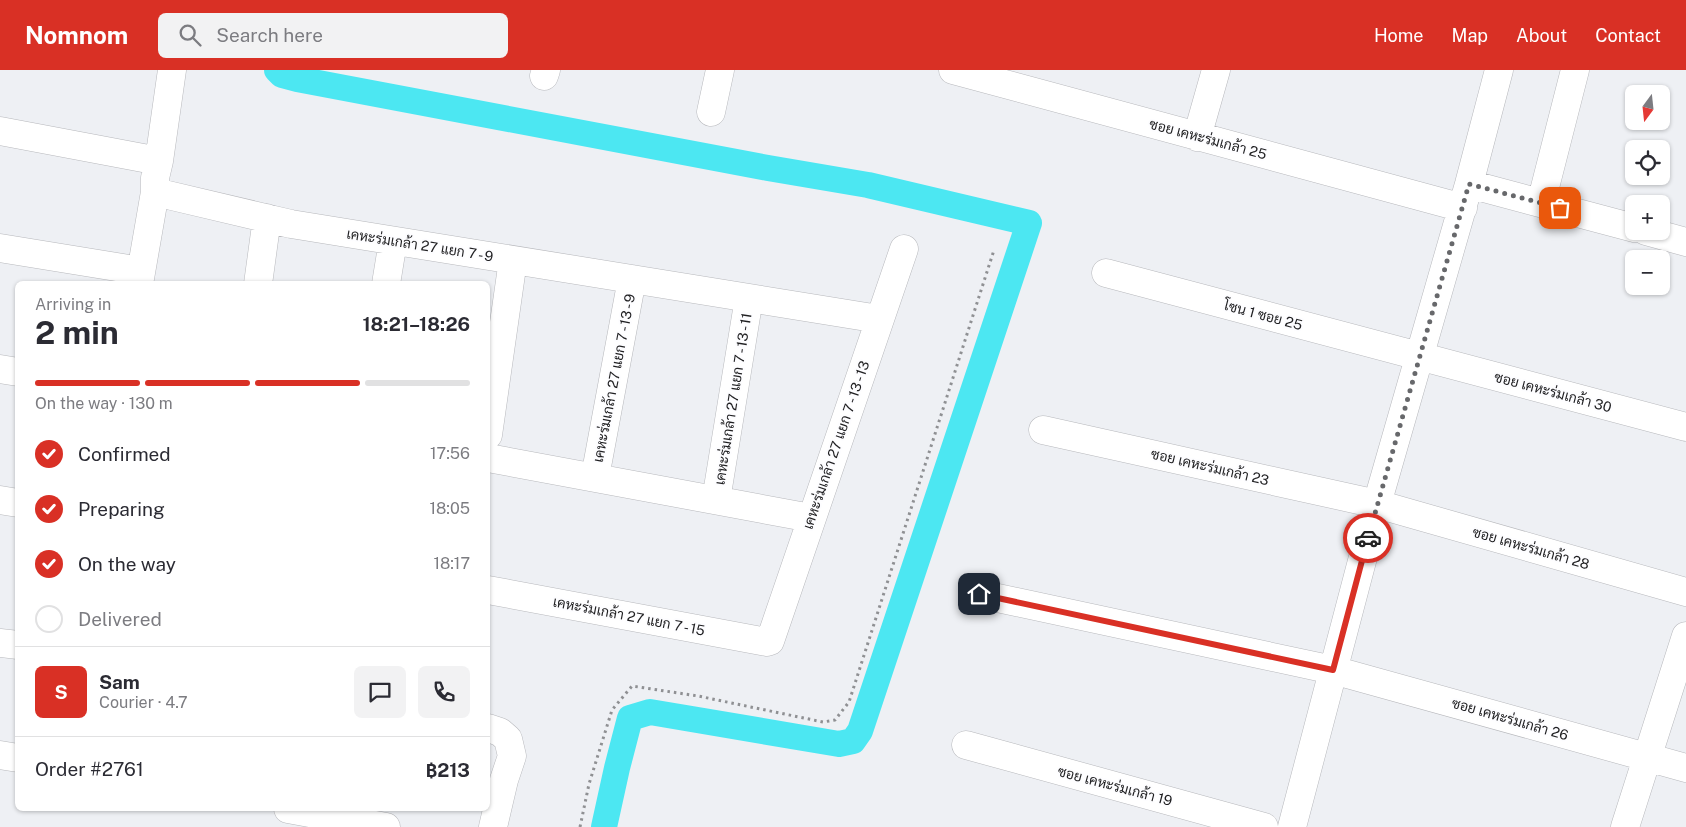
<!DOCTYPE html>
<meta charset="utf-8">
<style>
body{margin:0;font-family:"Public Sans",Sarabun,sans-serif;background:#f2f2f3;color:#2b2b33;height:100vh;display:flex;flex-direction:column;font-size:19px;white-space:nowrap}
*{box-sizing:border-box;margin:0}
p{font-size:16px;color:#7c7c81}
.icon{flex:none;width:28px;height:28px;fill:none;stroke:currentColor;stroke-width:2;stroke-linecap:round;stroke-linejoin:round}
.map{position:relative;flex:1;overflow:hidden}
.side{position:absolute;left:15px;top:211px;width:475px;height:530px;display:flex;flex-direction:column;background:#fff;border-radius:8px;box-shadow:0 1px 4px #0004}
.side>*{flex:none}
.needle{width:32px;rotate:195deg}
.tools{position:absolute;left:1625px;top:15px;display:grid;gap:10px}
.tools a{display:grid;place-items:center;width:45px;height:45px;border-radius:8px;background:#fff;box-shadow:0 1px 4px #0004;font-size:25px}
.pin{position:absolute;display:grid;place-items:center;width:42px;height:42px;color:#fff;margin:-21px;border-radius:10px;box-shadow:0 2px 8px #0006}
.courier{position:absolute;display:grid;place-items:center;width:50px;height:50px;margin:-25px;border:4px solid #d93025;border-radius:50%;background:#fff;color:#222;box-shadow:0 1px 6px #0007}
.head em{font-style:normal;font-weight:700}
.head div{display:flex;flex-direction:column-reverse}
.head{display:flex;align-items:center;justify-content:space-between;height:85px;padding:0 20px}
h1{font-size:32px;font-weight:700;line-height:38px}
.bar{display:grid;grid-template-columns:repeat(4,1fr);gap:8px 5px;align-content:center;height:60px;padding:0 20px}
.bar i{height:6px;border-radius:4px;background:#e1e1e2}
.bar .current{background:#d93025}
.bar p{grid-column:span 4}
.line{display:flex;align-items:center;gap:12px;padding:0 20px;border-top:1px solid #e1e1e2}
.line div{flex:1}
.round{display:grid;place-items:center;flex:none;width:52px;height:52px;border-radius:8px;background:#f2f2f3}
ol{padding:0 20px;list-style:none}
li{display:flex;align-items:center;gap:15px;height:55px}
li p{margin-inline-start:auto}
li .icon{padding:5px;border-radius:50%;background:#d93025;color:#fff;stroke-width:4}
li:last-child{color:#7c7c81}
li i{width:28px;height:28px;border:2px solid #e1e1e2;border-radius:50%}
header{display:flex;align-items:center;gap:30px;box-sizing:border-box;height:70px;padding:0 25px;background:#d93025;color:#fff}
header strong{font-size:24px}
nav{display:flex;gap:28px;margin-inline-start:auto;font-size:18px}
.search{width:350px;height:45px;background:#f2f2f3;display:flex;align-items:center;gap:12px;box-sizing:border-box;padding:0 18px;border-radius:8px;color:#7c7c81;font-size:19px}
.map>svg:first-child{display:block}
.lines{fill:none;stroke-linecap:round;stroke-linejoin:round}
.canal{stroke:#4ce7f2;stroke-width:26}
.minor-casing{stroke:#b7b8bc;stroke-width:29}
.path{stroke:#8f9093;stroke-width:3;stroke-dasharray:2.5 4;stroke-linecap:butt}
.minor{stroke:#fff;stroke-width:28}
.done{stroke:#67686b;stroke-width:5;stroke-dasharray:0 9}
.route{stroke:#d93025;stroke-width:6}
.labels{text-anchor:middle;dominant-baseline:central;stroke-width:4;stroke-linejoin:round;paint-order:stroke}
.street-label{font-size:14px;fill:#1f1f21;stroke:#fdfdff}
</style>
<header>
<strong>Nomnom</strong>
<div class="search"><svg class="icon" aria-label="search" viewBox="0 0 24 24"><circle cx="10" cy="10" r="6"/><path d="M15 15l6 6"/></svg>Search here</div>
<nav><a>Home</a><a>Map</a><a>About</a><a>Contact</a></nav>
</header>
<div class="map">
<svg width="1686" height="757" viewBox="0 0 1686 757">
<rect width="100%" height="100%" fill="#eef0f4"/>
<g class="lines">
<path class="canal" d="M277,0L282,5L297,9L768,98L868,115L1029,153L860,661L853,671L839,674L650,642L630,648L617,698L604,757"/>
<g class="minor-casing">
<path id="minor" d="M953,0L1463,138
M544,6L546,0
M711,42L720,0
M0,61L159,91L155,108V122L291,154L879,249
M1197,67L1216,0
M159,91L172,0
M1469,114L1634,158
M1541,133L1575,0
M1646,161L1686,172
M0,178L141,201
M1106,203L1686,357
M139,214L155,122
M258,214L267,148
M386,214L393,171
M0,299L18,302
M1043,360L1377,434L1686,522
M488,365L513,190
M488,388L811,448
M595,407L632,209
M0,430L18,433
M716,430L749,228
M488,520L767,572L770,571L904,179
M979,524L1333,600L1686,698
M0,573L18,575
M488,658L500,662L508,669L512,686L504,710L493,757
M966,675L1264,757
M0,685L18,688
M288,739L386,757
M1292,757L1377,434L1469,114L1499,0
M1625,757L1686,566"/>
</g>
<path class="path" d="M580,757L589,714L612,640L632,616L698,626L823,652L835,650L849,632L994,180"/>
<use href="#minor" class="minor"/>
</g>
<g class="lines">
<path class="done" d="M1368,468L1469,114L1560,138"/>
<path class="route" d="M979,524L1333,600L1368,468"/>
</g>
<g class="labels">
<g class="street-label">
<text transform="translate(1208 69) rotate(15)">ซอย เคหะร่มเกล้า 25</text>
<text transform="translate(420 175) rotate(9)">เคหะร่มเกล้า 27 แยก 7 - 9</text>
<text transform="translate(1263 245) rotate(15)">โซน 1 ซอย 25</text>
<text transform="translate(614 308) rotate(-79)">เคหะร่มเกล้า 27 แยก 7 - 13 - 9</text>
<text transform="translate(1553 322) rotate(15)">ซอย เคหะร่มเกล้า 30</text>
<text transform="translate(733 329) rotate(-81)">เคหะร่มเกล้า 27 แยก 7 - 13 - 11</text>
<text transform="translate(836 375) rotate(-71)">เคหะร่มเกล้า 27 แยก 7 - 13 - 13</text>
<text transform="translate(1210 397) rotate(13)">ซอย เคหะร่มเกล้า 23</text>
<text transform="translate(1531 478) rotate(16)">ซอย เคหะร่มเกล้า 28</text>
<text transform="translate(629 546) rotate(11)">เคหะร่มเกล้า 27 แยก 7 - 15</text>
<text transform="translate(1510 649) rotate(16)">ซอย เคหะร่มเกล้า 26</text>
<text transform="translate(1115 716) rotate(15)">ซอย เคหะร่มเกล้า 19</text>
</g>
</g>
</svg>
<div class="tools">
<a><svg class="needle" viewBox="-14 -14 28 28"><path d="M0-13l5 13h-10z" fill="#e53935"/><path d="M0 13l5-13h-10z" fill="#7c7c81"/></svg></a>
<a><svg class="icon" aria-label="locate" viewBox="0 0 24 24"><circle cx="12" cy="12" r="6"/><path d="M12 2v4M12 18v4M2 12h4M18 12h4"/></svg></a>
<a>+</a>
<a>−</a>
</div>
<div class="pin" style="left:1560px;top:138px;background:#ea580c"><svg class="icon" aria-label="bag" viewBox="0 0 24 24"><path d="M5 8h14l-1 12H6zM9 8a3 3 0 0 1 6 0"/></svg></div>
<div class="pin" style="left:979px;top:524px;background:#1f2937"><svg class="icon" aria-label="home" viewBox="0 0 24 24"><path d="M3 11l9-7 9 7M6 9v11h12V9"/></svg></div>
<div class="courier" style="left:1368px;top:468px"><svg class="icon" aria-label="car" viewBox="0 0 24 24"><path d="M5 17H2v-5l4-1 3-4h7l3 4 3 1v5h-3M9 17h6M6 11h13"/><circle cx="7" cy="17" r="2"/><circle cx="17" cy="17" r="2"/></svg></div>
<section class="side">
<div class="head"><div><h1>2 min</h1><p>Arriving in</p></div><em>18:21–18:26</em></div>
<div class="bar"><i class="current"></i><i class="current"></i><i class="current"></i><i></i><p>On the way · 130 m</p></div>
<ol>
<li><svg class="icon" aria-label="check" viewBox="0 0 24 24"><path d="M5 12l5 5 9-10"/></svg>Confirmed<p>17:56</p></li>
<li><svg class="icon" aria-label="check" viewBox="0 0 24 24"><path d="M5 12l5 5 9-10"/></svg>Preparing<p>18:05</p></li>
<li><svg class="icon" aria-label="check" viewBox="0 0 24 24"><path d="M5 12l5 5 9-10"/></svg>On the way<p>18:17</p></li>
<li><i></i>Delivered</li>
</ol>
<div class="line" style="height:90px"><b class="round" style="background:#d93025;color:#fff">S</b><div><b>Sam</b><p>Courier · 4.7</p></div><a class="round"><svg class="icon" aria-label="chat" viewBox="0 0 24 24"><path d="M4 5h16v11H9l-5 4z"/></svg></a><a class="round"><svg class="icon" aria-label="phone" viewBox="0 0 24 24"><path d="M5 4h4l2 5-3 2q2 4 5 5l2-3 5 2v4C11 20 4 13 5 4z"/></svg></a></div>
<div class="line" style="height:65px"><div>Order #2761</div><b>฿213</b></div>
</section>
</div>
